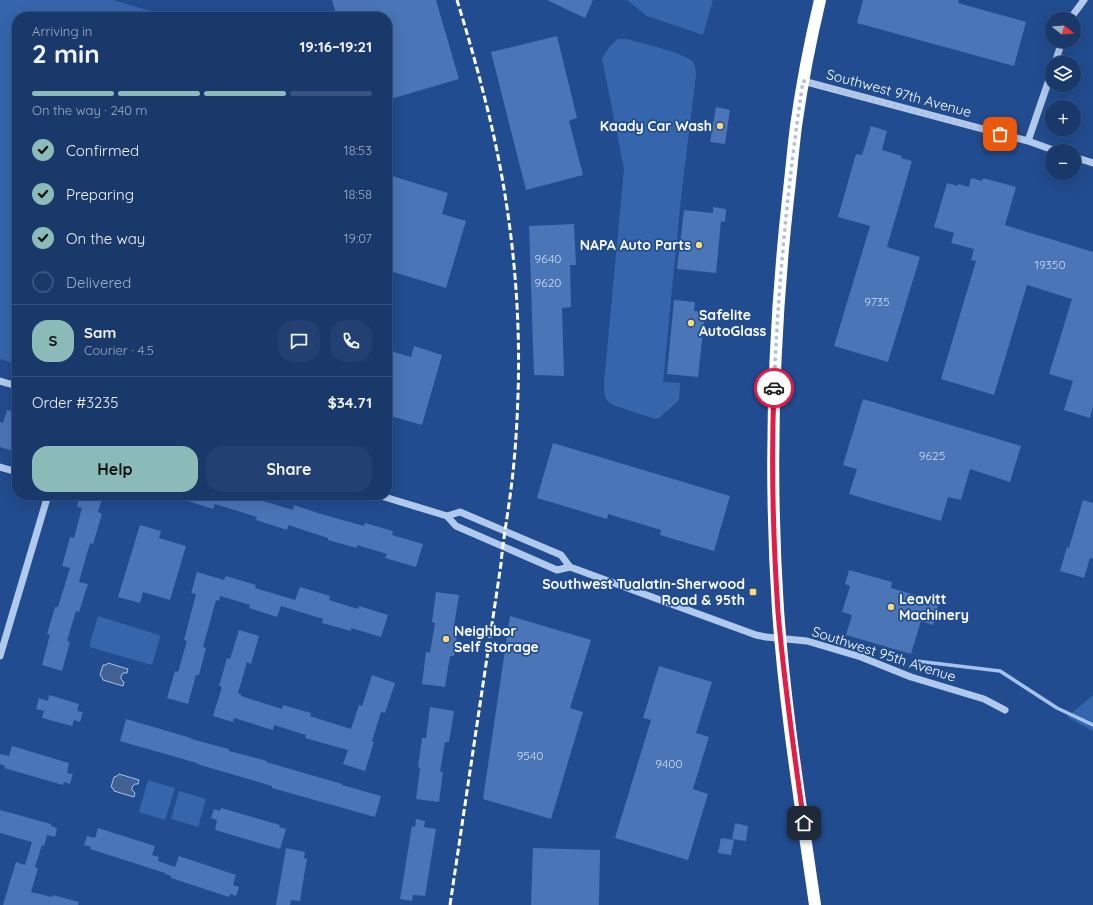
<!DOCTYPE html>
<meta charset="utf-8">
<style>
body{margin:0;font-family:Quicksand,sans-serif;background:#224071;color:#f1f3f6;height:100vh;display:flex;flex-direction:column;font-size:15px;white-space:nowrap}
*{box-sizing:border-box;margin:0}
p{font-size:13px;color:#9facc1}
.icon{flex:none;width:22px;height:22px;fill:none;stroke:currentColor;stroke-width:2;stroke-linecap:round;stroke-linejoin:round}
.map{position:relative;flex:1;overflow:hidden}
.drawer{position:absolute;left:12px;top:12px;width:380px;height:488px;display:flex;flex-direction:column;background:#19396b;border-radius:16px;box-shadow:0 4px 16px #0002,0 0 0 1px #37537e}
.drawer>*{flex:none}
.needle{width:26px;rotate:107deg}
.tools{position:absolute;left:1045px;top:12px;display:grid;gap:8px}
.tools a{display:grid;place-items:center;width:36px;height:36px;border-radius:50%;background:#19396b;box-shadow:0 4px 16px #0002,0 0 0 1px #37537e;font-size:20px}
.pin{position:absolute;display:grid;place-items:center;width:34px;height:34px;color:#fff;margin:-17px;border-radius:8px;box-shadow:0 2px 6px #0006}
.courier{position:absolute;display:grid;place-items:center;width:40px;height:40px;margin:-20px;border:3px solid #e11d48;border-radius:50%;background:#fff;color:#222;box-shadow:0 1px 5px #0007}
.head em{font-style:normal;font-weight:700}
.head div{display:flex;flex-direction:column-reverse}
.head{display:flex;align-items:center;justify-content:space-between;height:68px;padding:0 20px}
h1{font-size:26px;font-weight:700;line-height:30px}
.bar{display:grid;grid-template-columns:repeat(4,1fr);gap:6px 4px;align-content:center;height:48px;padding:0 20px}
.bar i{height:5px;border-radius:3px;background:#37537e}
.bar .on{background:#8bbbb9}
.bar p{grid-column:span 4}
.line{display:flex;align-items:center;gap:10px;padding:0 20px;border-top:1px solid #37537e}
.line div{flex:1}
.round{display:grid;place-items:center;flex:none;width:42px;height:42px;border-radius:16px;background:#224071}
ol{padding:0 20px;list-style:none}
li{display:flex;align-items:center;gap:12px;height:44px}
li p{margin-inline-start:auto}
li .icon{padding:4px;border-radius:50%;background:#8bbbb9;color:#111;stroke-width:4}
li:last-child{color:#9facc1}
li i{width:22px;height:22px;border:2px solid #37537e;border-radius:50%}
.button{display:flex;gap:8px;margin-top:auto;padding:8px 20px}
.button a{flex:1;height:46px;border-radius:16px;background:#8bbbb9;color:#111;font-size:16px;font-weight:700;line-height:46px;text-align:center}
.button a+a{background:#224071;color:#f1f3f6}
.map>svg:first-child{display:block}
.green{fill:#3565ac}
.water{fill:#426091;stroke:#a5c3ed}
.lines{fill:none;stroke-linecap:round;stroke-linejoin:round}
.stream{stroke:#a5c3ed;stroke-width:3.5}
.building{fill:#4a75b6}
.minor{stroke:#b1c9ec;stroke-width:7}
.highway{stroke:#fff;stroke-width:12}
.rail{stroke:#fff;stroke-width:3;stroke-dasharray:7 3;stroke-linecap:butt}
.done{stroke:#b1c0d8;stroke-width:4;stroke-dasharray:0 7.2}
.route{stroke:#e11d48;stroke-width:5}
.poi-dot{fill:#f8d973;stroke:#214c8f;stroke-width:1.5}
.labels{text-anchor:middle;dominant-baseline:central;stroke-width:3.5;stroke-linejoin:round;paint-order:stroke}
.number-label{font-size:12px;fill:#d2dced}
.street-label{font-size:14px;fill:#fff;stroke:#214c8f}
.poi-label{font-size:14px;font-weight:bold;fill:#fff;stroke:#214c8f;text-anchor:end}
</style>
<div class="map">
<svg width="1093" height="905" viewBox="0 0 1093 905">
<rect width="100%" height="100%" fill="#214c8f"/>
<path class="green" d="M0,0H113L172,17H17V364L0,359Z
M627,0H713L703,35L647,16Z
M618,39H627C640,43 686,53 693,62C695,66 696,70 696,75L681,198L663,382L680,383L679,400L659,418L655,419L613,405C603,399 605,394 604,383L624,169L602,58L610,46Z
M98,616L159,635L160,637L152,665L89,647Z
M1093,695V731L1067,717Z
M148,780L175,788L165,820L139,812Z
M179,791L206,799L198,827L171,819Z"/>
<path class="water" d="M108,663L128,669L127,673H123L121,676V679L124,682L123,686L103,680L102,677L100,675L103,665H106Z
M119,774L139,780L138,784H135L132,787V790L135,793L134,797L114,791L113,788L111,787L114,777L117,776Z"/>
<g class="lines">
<path class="stream" d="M916,661L1000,671L1057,708L1093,725"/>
</g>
<path class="building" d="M332,0H436L459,79L387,100V17H337Z
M547,0H593L585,18Z
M863,0H959L958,3L1026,22L1014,66L857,23Z
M557,36L577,118L569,121L583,175L526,190L491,52Z
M716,107L730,110L725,144L710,142Z
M871,126L887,131L882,150L902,156L901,158L912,161L887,247L920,257L888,362L834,346L870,226L838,217L856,154L862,155Z
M392,176L448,193L442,214L466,221L446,288L387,270V184L390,185Z
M971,178L982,181L983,178L1016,187L1005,225L1093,252V406L1090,418L1064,410L1073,381L1049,374L1072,299L1027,285L994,395L941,379L976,261L971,260L974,249L951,243L954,233L934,227L947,183L958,186V184L969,187Z
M713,207L726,209L725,222L721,221L716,273L677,269L684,210L713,213Z
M574,224L576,265H570L571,307L562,308L564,376L534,375L529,226Z
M674,300L695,302L694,311L705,312L698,377L667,374Z
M414,346L442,355L422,425L387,415V350L411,357Z
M863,399L1021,446L1010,482L970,469L961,500L948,497L941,521L849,494L857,469L843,465Z
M7,410L17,413V452L0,447V422L3,423Z
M553,443L730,496L714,551L660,535L661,530L608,514L607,519L537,498Z
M80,495H103L98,512L102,514L93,544L90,543L79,582L88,584L79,612L76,611L67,641L70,642L62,671L42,665L50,635L47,634L55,607H58L70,568L62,566L70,537L74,538L82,508L77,507Z
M175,495H257L264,497L263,501L293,510L294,505L321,514L364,526L365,523L393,531L392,535L423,544L416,567L385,558L387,554L357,545V548L328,540V538L288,525L287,530L256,520L257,517L215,504L213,509L175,497Z
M1083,500L1093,503V559L1090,558L1084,578L1060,571L1067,547L1069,548Z
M140,525L161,531L159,538L186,546L170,600L143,592L140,603L118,597Z
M849,570L892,582L891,588L939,602L933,625L921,621L911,654L846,635L852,615L842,612L850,586L845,584Z
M197,572L224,580L226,576L256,585L255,588L295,600L300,587L330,596L329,600L358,609L359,606L388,615L381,637L351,628V631L322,623L323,619L281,606L277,617L249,608L250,605L220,596L219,601L216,600L203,647L206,648L199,675H196L188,704L167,698L175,671L178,672L187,641L184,640L196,594L191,593Z
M436,592L459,595L454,626L458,627L454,656H450L445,687L422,684L426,652L430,653L435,623L432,622Z
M510,616L591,640L570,708L583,712L551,819L483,799Z
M239,630L259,636L251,664L247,662L238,693L241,694V696L282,709L283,705L311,713L310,716L351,729L359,705L362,706L372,675L395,683L385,713L381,712L372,741L374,742L365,771L343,764L348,750L305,738L306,735L274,725L273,730L234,718L233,722L213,716L222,687L219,686L227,658L230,659Z
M659,666L712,682L696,733L709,737L693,789L708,794L688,860L615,838L651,720L643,718Z
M49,695L79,704L77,711L83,712L80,722L74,720L72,726L42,718L44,711L36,709L39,698L48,701Z
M430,707L454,711L449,742H445L440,772H443L439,802L416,799L420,768L418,767L422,738H426Z
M126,719L191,738V739L229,749V751L267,761L266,762L342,784V785L381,796L375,817L272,788V786L197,764V763L120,741Z
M12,746L69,763L67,773L73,774L70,784L64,782L63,785L4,768L5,766L0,764V754L9,756Z
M221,808L280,825L279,827L286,829L280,849L215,830L217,820L211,818L214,809L220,811Z
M0,810L51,824V826L57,828L55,837L47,835L44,846L42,845L35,867L38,868L31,892L52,897L53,895L79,902L78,905H3L16,862L25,865L32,842L0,833Z
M416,819L425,821L424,827L436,829L425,896L413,895L412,901L400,899L412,826L415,827Z
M735,823L748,826L746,841L732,839Z
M98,828L155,846L152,855L159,857L158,861L175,867L179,856L236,875L233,885L239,887L236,896L230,894L229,897L171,878V876L165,874V873L90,849L91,847L84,845L87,836L95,838Z
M721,838L734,840L731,855L718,853Z
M286,848L305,852L304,858L307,859L303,882L300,901L291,900L290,905H276Z
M533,848L600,850L599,905H531Z"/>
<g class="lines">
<path class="minor" d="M1070,19L1084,0
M1055,63L1062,41
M803,81L1028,141L1056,151
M1028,141L1052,71
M1074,157L1093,163
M0,381L17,386
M0,467L17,472
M378,495L447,516L460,512L561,555L570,567L756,635L766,637L807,641L861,657L911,677L984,699L1005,710
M447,516L456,526L557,570L570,567
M0,656L48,495"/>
<path class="highway" d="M815,905C801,807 785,709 778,610C769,473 773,335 788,199C791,174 793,150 796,126C802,83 810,42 820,0"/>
<path class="rail" d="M450,905L501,564C503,539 508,514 511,489C515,458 517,427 518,395C521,306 512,216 492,128C482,85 470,42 457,0"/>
</g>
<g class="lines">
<path class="done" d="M774,388C778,285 788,182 803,81L1000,134"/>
<path class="route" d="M774,388C771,463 773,538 778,612C784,683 794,753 804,823"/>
</g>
<g class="poi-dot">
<circle cx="720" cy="126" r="4"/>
<circle cx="699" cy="245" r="4"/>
<circle cx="691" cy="323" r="4"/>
<rect x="749" y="588" width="8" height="8" rx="2"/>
<circle cx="891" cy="607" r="4"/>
<circle cx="446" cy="639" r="4"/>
</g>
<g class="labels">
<g class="number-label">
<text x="548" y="258">9640</text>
<text x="1050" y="264">19350</text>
<text x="548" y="282">9620</text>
<text x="877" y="301">9735</text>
<text x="932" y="455">9625</text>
<text x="530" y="755">9540</text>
<text x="669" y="763">9400</text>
</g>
<g class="street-label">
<text transform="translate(899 93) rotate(15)">Southwest 97th Avenue</text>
<text transform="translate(884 654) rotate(18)">Southwest 95th Avenue</text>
</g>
<g class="poi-label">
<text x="712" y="126">Kaady Car Wash</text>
<text x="691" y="245">NAPA Auto Parts</text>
<text x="699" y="315" text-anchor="start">Safelite<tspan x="699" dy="16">AutoGlass</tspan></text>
<text x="745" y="584">Southwest Tualatin-Sherwood<tspan x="745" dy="16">Road &amp; 95th</tspan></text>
<text x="899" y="599" text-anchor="start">Leavitt<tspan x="899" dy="16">Machinery</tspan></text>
<text x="454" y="631" text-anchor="start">Neighbor<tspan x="454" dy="16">Self Storage</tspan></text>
</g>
</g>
</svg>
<div class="tools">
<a><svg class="needle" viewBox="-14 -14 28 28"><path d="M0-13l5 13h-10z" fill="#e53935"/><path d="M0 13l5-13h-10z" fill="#9facc1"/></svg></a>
<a><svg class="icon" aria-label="layers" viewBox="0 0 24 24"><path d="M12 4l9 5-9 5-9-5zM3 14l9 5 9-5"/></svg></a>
<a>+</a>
<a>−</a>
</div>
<div class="pin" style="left:1000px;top:134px;background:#ea580c"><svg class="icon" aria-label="bag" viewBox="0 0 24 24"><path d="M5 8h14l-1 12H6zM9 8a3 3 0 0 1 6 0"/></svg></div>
<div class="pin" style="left:804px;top:823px;background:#1f2937"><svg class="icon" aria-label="home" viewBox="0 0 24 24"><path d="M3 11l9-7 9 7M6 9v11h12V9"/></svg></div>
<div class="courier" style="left:774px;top:388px"><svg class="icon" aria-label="car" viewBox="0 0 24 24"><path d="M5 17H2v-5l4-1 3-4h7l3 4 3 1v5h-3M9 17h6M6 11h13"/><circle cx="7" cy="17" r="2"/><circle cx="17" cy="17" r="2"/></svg></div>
<section class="drawer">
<div class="head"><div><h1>2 min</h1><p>Arriving in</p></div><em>19:16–19:21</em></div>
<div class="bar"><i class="on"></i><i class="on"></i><i class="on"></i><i></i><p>On the way · 240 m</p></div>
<ol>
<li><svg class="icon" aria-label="check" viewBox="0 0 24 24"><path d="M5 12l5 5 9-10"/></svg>Confirmed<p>18:53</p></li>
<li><svg class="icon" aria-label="check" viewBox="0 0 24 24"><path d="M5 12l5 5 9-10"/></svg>Preparing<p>18:58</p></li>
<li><svg class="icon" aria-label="check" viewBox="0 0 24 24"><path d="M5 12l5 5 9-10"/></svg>On the way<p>19:07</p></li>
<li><i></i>Delivered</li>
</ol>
<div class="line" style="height:72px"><b class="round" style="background:#8bbbb9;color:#111">S</b><div><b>Sam</b><p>Courier · 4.5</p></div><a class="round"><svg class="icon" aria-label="chat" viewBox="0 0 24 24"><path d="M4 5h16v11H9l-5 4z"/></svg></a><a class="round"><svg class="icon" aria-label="phone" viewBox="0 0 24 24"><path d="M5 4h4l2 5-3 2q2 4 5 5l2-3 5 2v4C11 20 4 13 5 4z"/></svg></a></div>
<div class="line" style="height:52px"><div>Order #3235</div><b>$34.71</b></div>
<div class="button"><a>Help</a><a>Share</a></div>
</section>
</div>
